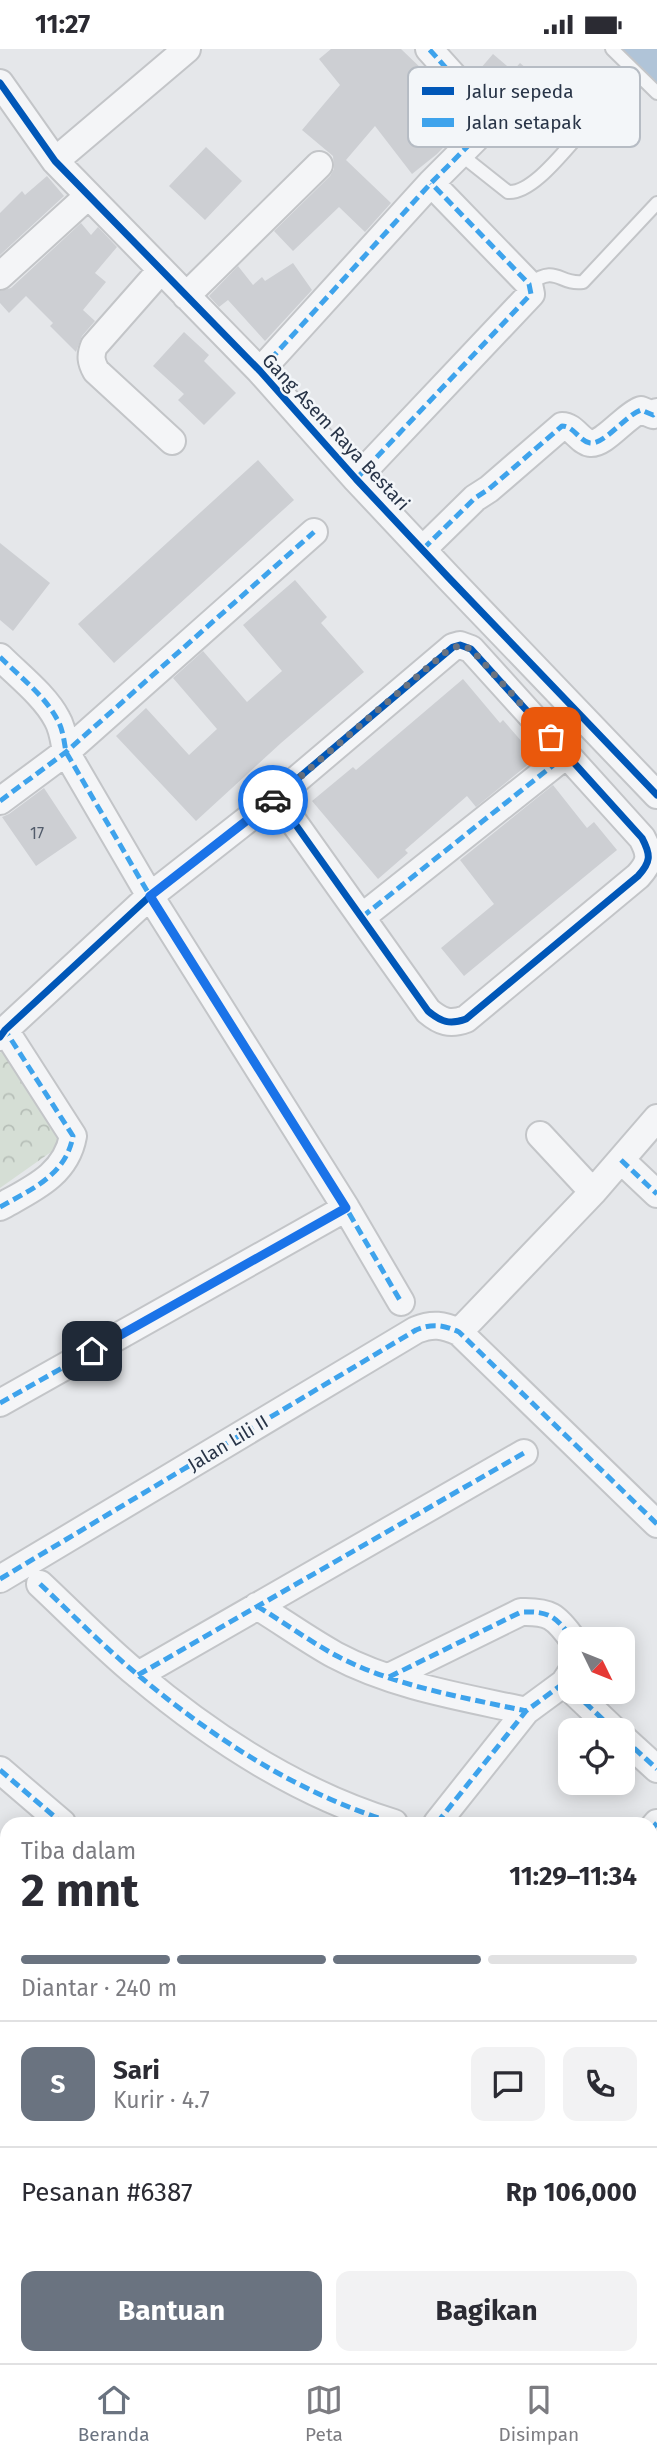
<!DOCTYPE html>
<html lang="id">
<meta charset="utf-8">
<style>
body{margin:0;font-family:"Fira Sans",sans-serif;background:#f2f2f3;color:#2b2b33;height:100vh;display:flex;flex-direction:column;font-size:26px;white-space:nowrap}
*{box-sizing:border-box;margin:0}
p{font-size:23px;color:#7c7c81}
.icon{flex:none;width:38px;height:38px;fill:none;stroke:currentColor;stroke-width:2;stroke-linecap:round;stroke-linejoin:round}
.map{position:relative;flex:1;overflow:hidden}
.sheet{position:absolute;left:0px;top:1768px;width:658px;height:548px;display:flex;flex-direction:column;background:#fff;border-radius:21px 21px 0 0;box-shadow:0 4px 18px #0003}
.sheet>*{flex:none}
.needle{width:46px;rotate:133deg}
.fabs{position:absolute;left:558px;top:1578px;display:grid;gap:14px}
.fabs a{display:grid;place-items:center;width:77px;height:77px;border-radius:14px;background:#fff;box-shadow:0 4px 18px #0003;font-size:35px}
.pin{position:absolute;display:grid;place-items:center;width:60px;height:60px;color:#fff;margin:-30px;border-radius:14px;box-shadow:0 4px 10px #0006}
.courier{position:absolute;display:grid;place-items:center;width:70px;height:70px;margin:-35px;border:5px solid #1a73e8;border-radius:50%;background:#fff;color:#222;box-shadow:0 2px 9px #0007}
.headline em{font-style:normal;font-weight:700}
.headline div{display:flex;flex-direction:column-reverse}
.headline{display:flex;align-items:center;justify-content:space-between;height:119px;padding:0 21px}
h1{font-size:46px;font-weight:700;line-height:52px}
.bar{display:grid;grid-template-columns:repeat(4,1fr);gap:10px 7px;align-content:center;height:84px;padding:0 21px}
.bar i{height:9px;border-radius:5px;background:#e1e1e2}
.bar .current{background:#6a7380}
.bar p{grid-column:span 4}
.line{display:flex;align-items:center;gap:18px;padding:0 21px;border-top:2px solid #e1e1e2}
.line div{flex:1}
.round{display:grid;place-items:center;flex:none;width:74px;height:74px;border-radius:14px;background:#f2f2f3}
.button{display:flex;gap:14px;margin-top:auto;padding:14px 21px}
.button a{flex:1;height:80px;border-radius:14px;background:#6a7380;color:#fff;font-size:28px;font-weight:700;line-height:80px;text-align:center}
.button a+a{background:#f2f2f3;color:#2b2b33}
.status{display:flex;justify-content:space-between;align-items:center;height:49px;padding:0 35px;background:#fff;direction:ltr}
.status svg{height:19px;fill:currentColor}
.tabs{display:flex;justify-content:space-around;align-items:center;height:98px;border-top:2px solid #e1e1e2;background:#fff;font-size:19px;color:#7c7c81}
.tabs a{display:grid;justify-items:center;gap:4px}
.tabs .current{color:#6a7380}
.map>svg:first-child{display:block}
.park{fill:url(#park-crowns)}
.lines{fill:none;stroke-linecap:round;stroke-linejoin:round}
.river{stroke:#b0c4d8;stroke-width:42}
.building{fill:#cdcfd3}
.service-casing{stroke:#c3c5c8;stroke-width:16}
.minor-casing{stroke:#c3c5c8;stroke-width:30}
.service{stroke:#f4f5f7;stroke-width:12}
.minor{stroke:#f4f5f7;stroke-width:26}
.quiet{stroke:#3ea3ec;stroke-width:5;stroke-dasharray:10 5;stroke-linecap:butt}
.cycleway-casing{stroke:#f3f6f9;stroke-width:11}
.cycleway{stroke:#0057b8;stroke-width:7}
.done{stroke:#6a7380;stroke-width:7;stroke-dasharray:0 12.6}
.route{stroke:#1a73e8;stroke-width:9}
.labels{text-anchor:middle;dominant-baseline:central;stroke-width:5;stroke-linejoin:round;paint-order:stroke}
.number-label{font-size:16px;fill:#525c6b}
.street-label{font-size:19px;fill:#283447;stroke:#f3f6f9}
.key{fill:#f3f6f9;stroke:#b6bcc4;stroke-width:2}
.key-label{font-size:19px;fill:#283447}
</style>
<div class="status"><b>11:27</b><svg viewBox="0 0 49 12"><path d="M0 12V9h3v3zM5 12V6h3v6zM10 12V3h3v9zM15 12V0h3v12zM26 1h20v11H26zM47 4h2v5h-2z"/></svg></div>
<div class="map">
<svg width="657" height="2314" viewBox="0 0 657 2314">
<defs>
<pattern id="park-crowns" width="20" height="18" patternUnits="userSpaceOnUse" patternTransform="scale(1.75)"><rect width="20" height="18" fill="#d5ded5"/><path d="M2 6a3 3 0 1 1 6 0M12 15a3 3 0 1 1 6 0" fill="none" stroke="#b7bfb8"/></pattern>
</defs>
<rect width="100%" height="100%" fill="#e5e7ea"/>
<path class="park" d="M5,997L68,1091L0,1139V1004Z"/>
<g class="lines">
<path class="river" d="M633,0L657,23"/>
</g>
<path class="building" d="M331,0H401L450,47L469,68V72L437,105L412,125L375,77L346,111L391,154L365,183L339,158L293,202L274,182L330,127L334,120L333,107L302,81L340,36L319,10Z
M493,5L513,22L520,14L535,27L508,59L474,27Z
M206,98L242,132L205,171L169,137Z
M47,127L64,147L0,206V164L22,142L25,146Z
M81,174L91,186L98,178L117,198L95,224L106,233L83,261L95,272L82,287L76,303L50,277L53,274L26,247L9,264L0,254V242L11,239Z
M293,214L312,241L265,292L228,251L219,258L209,247L238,217L253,236L262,228L265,232Z
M184,283L209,306L204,312L236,344L204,376L178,351L184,345L153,317Z
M258,411L294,451L114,614L78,575Z
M0,494L50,534L13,582L0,571Z
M295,531L327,568L321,574L364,623L281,694L196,772L116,687L146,659L189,706L217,680L173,629L203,602L247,653L282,622L243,576Z
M463,630L500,674L503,671L536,709L476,758L467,747L405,801L408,804L378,830L312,752L353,718L356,721Z
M553,736L587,779L594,773L617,801L464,927L441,899L494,855L460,811Z
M44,739L77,789L36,817L2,768L9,765Z"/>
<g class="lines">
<g class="service-casing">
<path id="service" d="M612,0L657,44
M460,105L508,143C532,145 564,102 580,85
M529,235C558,215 558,236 583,233L657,154"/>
</g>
<g class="minor-casing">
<path id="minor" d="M0,34L55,112L260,322L356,430L448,528L657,746
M55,112L187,0
M161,221L94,297C90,307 91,313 96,322L172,392
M0,227L88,147
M186,247L319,116
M260,322L431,134L482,83L486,71L483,60L429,0
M356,430L531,245L529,235L431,134
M423,500L475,449L489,440L562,377C574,377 579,392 590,394C604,396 626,366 641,361L653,366L657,363
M0,608C19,627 45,647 57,670C63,680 64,692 66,703L150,847L346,1159L401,1253
M0,752L66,703L314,483
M362,868L566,706
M0,988L5,981L150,847L276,748L453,598L460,596L471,600L642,789C651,806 651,813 638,827L466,970C450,976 441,973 428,962L276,748
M540,1086L593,1143
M621,1111L657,1145
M0,1158C32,1140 66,1126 73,1087L5,981
M459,1283L593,1143L657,1069
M0,1354L346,1159
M0,1530L416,1281C433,1274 443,1276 459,1283L657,1475
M40,1535C73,1566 104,1598 138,1626C214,1690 299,1745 394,1774
M257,1557C283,1573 308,1591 335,1606C393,1637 462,1648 526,1662
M138,1626L524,1404
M389,1628L521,1563C549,1562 556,1567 573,1591
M574,1643L615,1682
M623,1689L657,1720
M0,1721L62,1774
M437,1774L526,1662L564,1634L570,1625
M651,1781L657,1774
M651,1817L657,1810
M0,1957L7,1962
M651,1975L657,1976
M236,2308L239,2314
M322,2308L365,2314
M66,2314L67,2308
M269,2314L273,2308
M450,2314L451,2308
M472,2314V2308"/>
</g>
<use href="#service" class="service"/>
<use href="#minor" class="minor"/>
<path class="quiet" d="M260,322L431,134L482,83L486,71L483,60L429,0
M356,430L531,245L529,235L431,134
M423,500L475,449L489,440L562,377C574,377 579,392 590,394C604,396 626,366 641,361L653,366L657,363
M0,608C19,627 45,647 57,670C63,680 64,692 66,703L150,847L346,1159L401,1253
M0,752L66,703L314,483
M362,868L566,706
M621,1111L657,1145
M0,1158C32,1140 66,1126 73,1087L5,981
M0,1354L346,1159
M0,1530L416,1281C433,1274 443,1276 459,1283L657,1475
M40,1535C73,1566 104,1598 138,1626C214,1690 299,1745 394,1774
M257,1557C283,1573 308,1591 335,1606C393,1637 462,1648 526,1662
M138,1626L524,1404
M389,1628L521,1563C549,1562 556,1567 573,1591
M574,1643L615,1682
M623,1689L657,1720
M0,1721L62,1774
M437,1774L526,1662L564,1634L570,1625
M651,1781L657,1774
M651,1817L657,1810
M0,1957L7,1962
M651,1975L657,1976
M236,2308L239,2314
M322,2308L365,2314
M66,2314L67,2308
M269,2314L273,2308
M450,2314L451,2308
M472,2314V2308"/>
<g class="cycleway-casing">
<path id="cycleway" d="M0,34L55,112L260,322L356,430L448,528L657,746
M0,988L5,981L150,847L276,748L453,598L460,596L471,600L642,789C651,806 651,813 638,827L466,970C450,976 441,973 428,962L276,748"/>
</g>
<use href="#cycleway" class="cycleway"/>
</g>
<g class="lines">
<path class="done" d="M273,751L447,602L460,596L471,600L551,688"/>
<path class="route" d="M92,1302L346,1159L150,847L273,751"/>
</g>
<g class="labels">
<g class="number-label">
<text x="37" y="784">17</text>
</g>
<g class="street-label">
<text transform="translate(336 383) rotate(47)">Gang Asem Raya Bestari</text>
<text transform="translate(228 1394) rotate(-31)">Jalan Lili II</text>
</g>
</g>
<rect x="408" y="18" width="232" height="80" rx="10" class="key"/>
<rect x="422" y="38" width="32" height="8" fill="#0057b8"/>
<rect x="422" y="69" width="32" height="9" fill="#3ea3ec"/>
<g class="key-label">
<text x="466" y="49">Jalur sepeda</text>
<text x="466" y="80">Jalan setapak</text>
</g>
</svg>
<div class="fabs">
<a><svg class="needle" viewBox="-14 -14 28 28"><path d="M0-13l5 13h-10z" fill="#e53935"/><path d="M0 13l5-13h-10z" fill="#7c7c81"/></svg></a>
<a><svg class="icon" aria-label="locate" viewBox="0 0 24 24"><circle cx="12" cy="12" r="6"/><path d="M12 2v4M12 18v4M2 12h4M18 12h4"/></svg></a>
</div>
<div class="pin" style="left:551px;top:688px;background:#ea580c"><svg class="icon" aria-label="bag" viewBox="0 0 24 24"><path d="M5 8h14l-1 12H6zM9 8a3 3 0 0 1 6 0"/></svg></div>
<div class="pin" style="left:92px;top:1302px;background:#1f2937"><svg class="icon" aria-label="home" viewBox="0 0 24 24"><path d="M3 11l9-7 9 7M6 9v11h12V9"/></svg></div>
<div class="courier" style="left:273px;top:751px"><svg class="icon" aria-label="car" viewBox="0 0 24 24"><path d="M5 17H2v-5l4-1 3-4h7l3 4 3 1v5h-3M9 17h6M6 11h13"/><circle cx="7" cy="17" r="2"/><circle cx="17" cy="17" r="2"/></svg></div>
<section class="sheet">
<div class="headline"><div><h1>2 mnt</h1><p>Tiba dalam</p></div><em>11:29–11:34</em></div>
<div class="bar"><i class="current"></i><i class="current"></i><i class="current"></i><i></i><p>Diantar · 240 m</p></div>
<div class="line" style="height:126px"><b class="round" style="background:#6a7380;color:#fff">S</b><div><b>Sari</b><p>Kurir · 4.7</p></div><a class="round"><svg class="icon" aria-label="chat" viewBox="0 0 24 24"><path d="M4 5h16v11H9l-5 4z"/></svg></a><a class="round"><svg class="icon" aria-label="phone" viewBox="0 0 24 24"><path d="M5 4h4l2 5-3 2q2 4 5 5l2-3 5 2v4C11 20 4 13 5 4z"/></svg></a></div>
<div class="line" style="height:91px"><div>Pesanan #6387</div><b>Rp 106,000</b></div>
<div class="button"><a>Bantuan</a><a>Bagikan</a></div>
</section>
</div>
<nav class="tabs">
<a class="current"><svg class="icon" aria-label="home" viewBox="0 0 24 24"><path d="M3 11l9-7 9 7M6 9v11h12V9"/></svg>Beranda</a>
<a><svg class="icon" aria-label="map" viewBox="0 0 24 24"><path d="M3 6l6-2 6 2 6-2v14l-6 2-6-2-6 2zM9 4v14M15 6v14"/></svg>Peta</a>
<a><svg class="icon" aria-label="saved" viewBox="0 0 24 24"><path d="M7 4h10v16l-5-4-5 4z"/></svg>Disimpan</a>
</nav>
